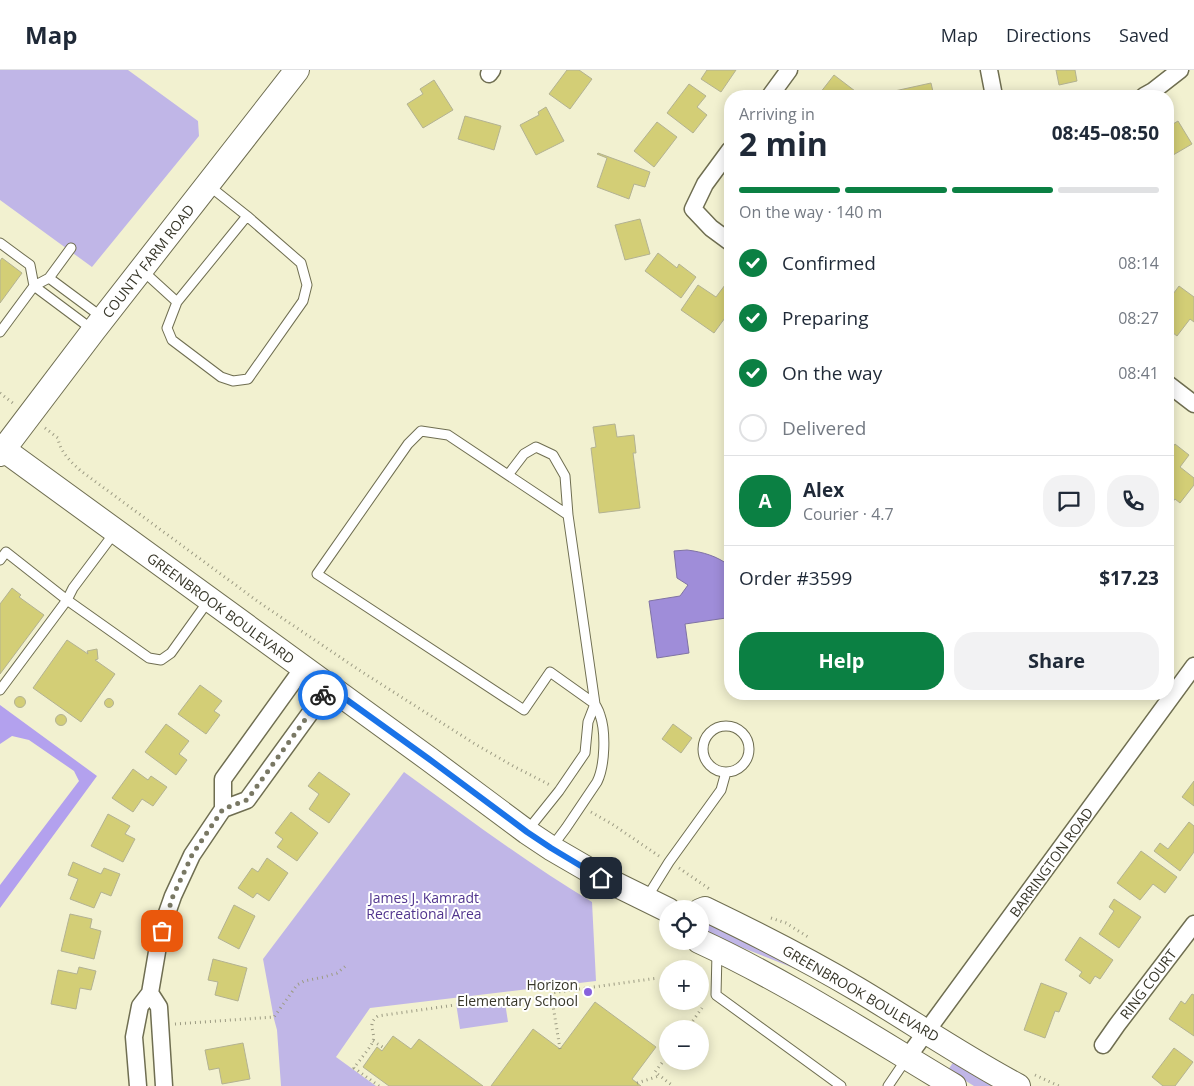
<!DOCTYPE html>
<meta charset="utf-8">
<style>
body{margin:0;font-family:"Open Sans",sans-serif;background:#f2f2f3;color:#1f2937;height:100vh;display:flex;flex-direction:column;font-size:19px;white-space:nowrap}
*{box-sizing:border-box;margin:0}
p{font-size:16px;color:#747a83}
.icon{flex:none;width:28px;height:28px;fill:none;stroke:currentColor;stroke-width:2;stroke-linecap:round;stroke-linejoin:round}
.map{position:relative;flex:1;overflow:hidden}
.side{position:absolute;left:724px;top:20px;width:450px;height:610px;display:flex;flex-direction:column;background:#fff;border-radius:20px;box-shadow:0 2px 12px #0003}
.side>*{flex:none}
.controls{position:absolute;left:659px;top:830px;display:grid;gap:10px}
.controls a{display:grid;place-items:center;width:50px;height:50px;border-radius:50%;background:#fff;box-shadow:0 2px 12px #0003;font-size:25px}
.pin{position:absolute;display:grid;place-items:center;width:42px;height:42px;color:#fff;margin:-21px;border-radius:10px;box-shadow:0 2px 8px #0006}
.courier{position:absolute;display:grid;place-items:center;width:50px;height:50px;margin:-25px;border:4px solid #1a73e8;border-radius:50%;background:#fff;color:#222;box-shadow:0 1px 6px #0007}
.head em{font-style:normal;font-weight:700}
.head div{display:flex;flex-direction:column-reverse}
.head{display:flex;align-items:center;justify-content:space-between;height:85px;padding:0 15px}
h1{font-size:32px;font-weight:700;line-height:38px}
.bar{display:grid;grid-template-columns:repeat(4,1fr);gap:8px 5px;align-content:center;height:60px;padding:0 15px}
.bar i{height:6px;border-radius:4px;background:#e0e1e3}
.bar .active{background:#0b8043}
.bar p{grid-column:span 4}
.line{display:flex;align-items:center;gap:12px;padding:0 15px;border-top:1px solid #e0e1e3}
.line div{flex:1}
.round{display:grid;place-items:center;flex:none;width:52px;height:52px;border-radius:20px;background:#f2f2f3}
ol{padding:0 15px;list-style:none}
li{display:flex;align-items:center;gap:15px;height:55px}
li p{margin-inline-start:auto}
li .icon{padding:5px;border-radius:50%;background:#0b8043;color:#fff;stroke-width:4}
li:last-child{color:#747a83}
li i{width:28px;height:28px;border:2px solid #e0e1e3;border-radius:50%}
.cta{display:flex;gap:10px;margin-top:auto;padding:10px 15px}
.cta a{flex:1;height:58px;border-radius:20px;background:#0b8043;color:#fff;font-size:20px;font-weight:700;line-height:58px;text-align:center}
.cta a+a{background:#f2f2f3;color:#1f2937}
header{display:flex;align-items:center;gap:30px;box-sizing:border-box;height:70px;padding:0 25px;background:#fff;border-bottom:1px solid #e0e1e3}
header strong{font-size:24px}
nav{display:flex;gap:28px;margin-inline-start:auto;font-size:18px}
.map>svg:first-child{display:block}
.green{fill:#c0b6e7}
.forest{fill:#b3a1ee}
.water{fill:#9f8dd9;stroke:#8073a4}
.building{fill:#d3ce76;stroke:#b3b292}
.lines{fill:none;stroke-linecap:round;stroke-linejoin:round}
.lane-casing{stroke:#6f6e51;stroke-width:11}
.street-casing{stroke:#6f6e51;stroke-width:19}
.secondary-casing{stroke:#6f6e51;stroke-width:26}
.path{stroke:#9c9b83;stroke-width:3;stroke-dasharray:1 4;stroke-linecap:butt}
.lane{stroke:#fff;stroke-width:9}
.street{stroke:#fff;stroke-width:16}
.secondary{stroke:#fff;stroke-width:24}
.done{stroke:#797864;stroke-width:5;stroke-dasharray:0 9}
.route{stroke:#1a73e8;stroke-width:6}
.poi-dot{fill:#8862dd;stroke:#fff;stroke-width:2}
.labels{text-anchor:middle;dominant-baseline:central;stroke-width:4;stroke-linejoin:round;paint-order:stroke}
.street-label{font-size:14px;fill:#38372a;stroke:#fff}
.park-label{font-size:14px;fill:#51358e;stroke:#fff}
.poi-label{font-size:14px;fill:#38372a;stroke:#fff;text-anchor:end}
</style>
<header>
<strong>Map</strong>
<nav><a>Map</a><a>Directions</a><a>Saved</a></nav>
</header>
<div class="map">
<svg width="1194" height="1016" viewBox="0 0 1194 1016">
<rect width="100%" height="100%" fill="#f2f1d0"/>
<path class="green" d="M0,0H128L198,51L199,66L92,197L0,130Z
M404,702C466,747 527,793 592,832L596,911L370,938L336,987L376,1016H281L277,960L274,949L263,889Z
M703,850L752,873L811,906L791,897L700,861V857Z
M504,926L508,952L460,959L456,933Z
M954,991L995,1016H974L948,1000Z"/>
<path class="forest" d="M0,635L97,706L0,838V815L79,711L74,701L29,670L12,666L0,674Z"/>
<path class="water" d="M687,480C703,482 717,486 730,496V551L726,548L685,554L689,583L657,588L649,531L680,526L688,515L677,508L674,481Z"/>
<path class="building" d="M567,0H579L592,9L570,39L549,24Z
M707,0H736L721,22L701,9Z
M1056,0H1075L1077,11L1059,15Z
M834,5L855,21L851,26H824V25L820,23Z
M434,10L453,40L423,58L407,34L423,24L420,19Z
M931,13L934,26H891L890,22Z
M689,14L706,26L697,37L707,45L693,63L667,43Z
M546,37L564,71L536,85L520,55L539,45L538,42Z
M465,46L501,56L494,80L458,69Z
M1178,51L1192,74L1168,88V57Z
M657,52L677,67L654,97L634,81Z
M598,83L650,102L645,117L634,114L629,129L597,117L607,88L597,84Z
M640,149L650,184L625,190L615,155Z
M658,183L677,198L679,194L696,207L681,228L645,201Z
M2,188L22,203L0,233V191Z
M698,215L716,227L725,215L730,219V241L714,263L681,240Z
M1179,216L1194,227V252L1190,249L1177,266L1168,259V231Z
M615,354L617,367L634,365L636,383H633L640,438L599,443L591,378L596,377L593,357Z
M1175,374L1189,385L1180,397L1194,408V415L1180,433L1175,429L1168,438V384Z
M12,518L21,525L19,527L44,545L0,604V534Z
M67,570L88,584L87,581L97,579L98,589L95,590L115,604L81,652L33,618Z
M200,615L222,631L214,641L220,645L206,664L178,644Z
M14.5 632a5.5 5.5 0 1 1 11 0a5.5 5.5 0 1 1-11 0Z
M104.5 633a4.5 4.5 0 1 1 9 0a4.5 4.5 0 1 1-9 0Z
M55.5 650a5.5 5.5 0 1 1 11 0a5.5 5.5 0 1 1-11 0Z
M166,654L189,671L179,684L187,690L176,705L145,682Z
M673,654L692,668L681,683L662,669Z
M133,699L148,710L151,706L167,717L153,736L142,729L133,742L112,728Z
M319,702L350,724L329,753L309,739L319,724L308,716Z
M1194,711V736L1182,727Z
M291,742L318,763L297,791L277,777L283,769L275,763Z
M108,744L130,756L125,764L135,769L123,792L91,776Z
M1189,752L1194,756V782L1180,801L1154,781L1160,773L1168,779Z
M1141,781L1177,807L1165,823L1153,814L1140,830L1117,813Z
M267,788L288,803L269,831L257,823L253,828L238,818L252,798L258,802Z
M73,792L101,804L104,798L120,804L111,826L101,822L94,838L70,829L78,809L68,805Z
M1114,829L1141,847L1119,878L1099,864L1114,841L1109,837Z
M234,835L255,846L239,879L218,868Z
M70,844L92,849L90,858L101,861L94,889L61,881Z
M1080,867L1113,890L1100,909L1095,906L1090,914L1079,906L1082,902L1065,890Z
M213,889L247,898L238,931L215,925L218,912L208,910Z
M79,897L96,901L91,920L80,918L76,939L51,934L58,900L77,904Z
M1041,913L1067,923L1059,942L1055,941L1045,968L1024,960Z
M1192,924L1194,925V966L1169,949L1181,931L1185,934Z
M595,932L656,977L632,1009L641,1016H491L533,959L560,979Z
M393,966L411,979L419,969L483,1016H389L363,997L377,977L382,981Z
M243,973L250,1009L222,1014L219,998L209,1000L205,980Z
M1174,978L1193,992L1175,1016H1163L1152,1007Z"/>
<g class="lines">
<g class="lane-casing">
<path id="lane" d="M0,173L30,195L34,216L93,260
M143,201L177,232L167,258L172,270L221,307L233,311L248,309L303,231L307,215L301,193L247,146L208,115
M49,208L103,248
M177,232L247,146
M0,262L34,216L49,208L71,178
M508,405L524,384L536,377L553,385L565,406L568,445
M0,490L6,482L67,530L149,588L161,590L171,583L209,530
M0,620L67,530L73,518L115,462
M703 679a23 23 0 1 1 46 0a23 23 0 1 1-46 0Z
M527,761L559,721L585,683L588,652L595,634
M551,778L566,758L597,712C605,696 606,662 600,645C599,641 597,638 595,634L568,445L448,365L421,361L408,374L317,504L524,640L550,602L595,634
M646,829L669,792L721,720L726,702
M717,883L716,925L841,1016
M888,1016L907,988"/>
</g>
<g class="street-casing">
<path id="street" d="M989,0L994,26
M489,4L492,0
M770,26L789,0
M1144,26L1153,21L1180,0
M730,80L705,114L693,139L711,158L730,172
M1168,314L1194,334
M223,739L247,730L329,617
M150,923L159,937L164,1016
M1103,975L1117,955L1194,854
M907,988L1194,596
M138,1016L134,967L140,936L150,923L158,876L166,846L173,826L192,785L223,739V709L303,598"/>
</g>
<g class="secondary-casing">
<path id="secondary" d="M0,377L429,689L527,762L551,778L601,807L668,840
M0,384L94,260L297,0
M700,841L705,839C757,864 808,890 857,919C911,951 963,987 1018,1016
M699,871C788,912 870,966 954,1016"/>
</g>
<path class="path" d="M0,323L14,334
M45,358L58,368C60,382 71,392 81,401L260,533L359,600L475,674L515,697L550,715
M591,742L612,754L659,786
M679,798L711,820
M771,848L786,853L808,867
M175,954L274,947L297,915L304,911L324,907L337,903L347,895
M687,959L702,938
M373,971L384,978
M560,979L551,923L658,908
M668,985L655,1002L673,1016
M1035,1005L1059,1016
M637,1013L659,1006
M379,1016L354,998C358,992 371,977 373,971C376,962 366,954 378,946L455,935"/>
<use href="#lane" class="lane"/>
<use href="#street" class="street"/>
<use href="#secondary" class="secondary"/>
</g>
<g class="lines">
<path class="done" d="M162,861L173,826L187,796L192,785L223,739L247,730L323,625"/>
<path class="route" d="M323,625L329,617L429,689L527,762L551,778L601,808"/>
</g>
<circle class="poi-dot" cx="588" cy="922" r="5"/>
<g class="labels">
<g class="street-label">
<text transform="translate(148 191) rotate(-52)">COUNTY FARM ROAD</text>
<text transform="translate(221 538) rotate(36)">GREENBROOK BOULEVARD</text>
<text transform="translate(1051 792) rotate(-54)">BARRINGTON ROAD</text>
<text transform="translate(1148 914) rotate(-53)">RING COURT</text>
<text transform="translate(861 923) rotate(30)">GREENBROOK BOULEVARD</text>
</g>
<g class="park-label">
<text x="424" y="827">James J. Kamradt<tspan x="424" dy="16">Recreational Area</tspan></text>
</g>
<g class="poi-label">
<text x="578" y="914">Horizon<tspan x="578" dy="16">Elementary School</tspan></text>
</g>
</g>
</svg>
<div class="controls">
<a><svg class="icon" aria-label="locate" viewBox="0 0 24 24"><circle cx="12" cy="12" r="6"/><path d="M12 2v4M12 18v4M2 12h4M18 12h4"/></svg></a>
<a>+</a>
<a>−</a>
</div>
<div class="pin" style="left:162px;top:861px;background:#ea580c"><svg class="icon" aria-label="bag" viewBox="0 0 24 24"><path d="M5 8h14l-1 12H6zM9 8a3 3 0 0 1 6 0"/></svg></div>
<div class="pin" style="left:601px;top:808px;background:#1f2937"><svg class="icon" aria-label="home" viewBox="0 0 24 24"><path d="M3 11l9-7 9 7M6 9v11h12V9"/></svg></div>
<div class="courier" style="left:323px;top:625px"><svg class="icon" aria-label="bike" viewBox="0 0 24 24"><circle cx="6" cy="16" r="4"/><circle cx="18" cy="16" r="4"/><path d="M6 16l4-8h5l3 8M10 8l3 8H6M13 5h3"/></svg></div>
<section class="side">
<div class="head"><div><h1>2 min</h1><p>Arriving in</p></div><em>08:45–08:50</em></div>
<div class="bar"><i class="active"></i><i class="active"></i><i class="active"></i><i></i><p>On the way · 140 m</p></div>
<ol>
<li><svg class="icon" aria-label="check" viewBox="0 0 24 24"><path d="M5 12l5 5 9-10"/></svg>Confirmed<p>08:14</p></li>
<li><svg class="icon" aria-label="check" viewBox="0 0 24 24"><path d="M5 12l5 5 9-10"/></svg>Preparing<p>08:27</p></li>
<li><svg class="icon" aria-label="check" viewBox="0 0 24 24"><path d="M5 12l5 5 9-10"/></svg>On the way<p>08:41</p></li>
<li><i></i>Delivered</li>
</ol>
<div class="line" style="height:90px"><b class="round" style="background:#0b8043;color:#fff">A</b><div><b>Alex</b><p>Courier · 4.7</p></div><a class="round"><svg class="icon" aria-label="chat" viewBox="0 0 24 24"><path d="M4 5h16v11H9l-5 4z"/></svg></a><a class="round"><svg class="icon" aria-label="phone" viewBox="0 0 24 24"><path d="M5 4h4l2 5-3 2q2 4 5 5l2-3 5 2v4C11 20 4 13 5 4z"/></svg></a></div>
<div class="line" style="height:65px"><div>Order #3599</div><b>$17.23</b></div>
<div class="cta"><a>Help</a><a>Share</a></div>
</section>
</div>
